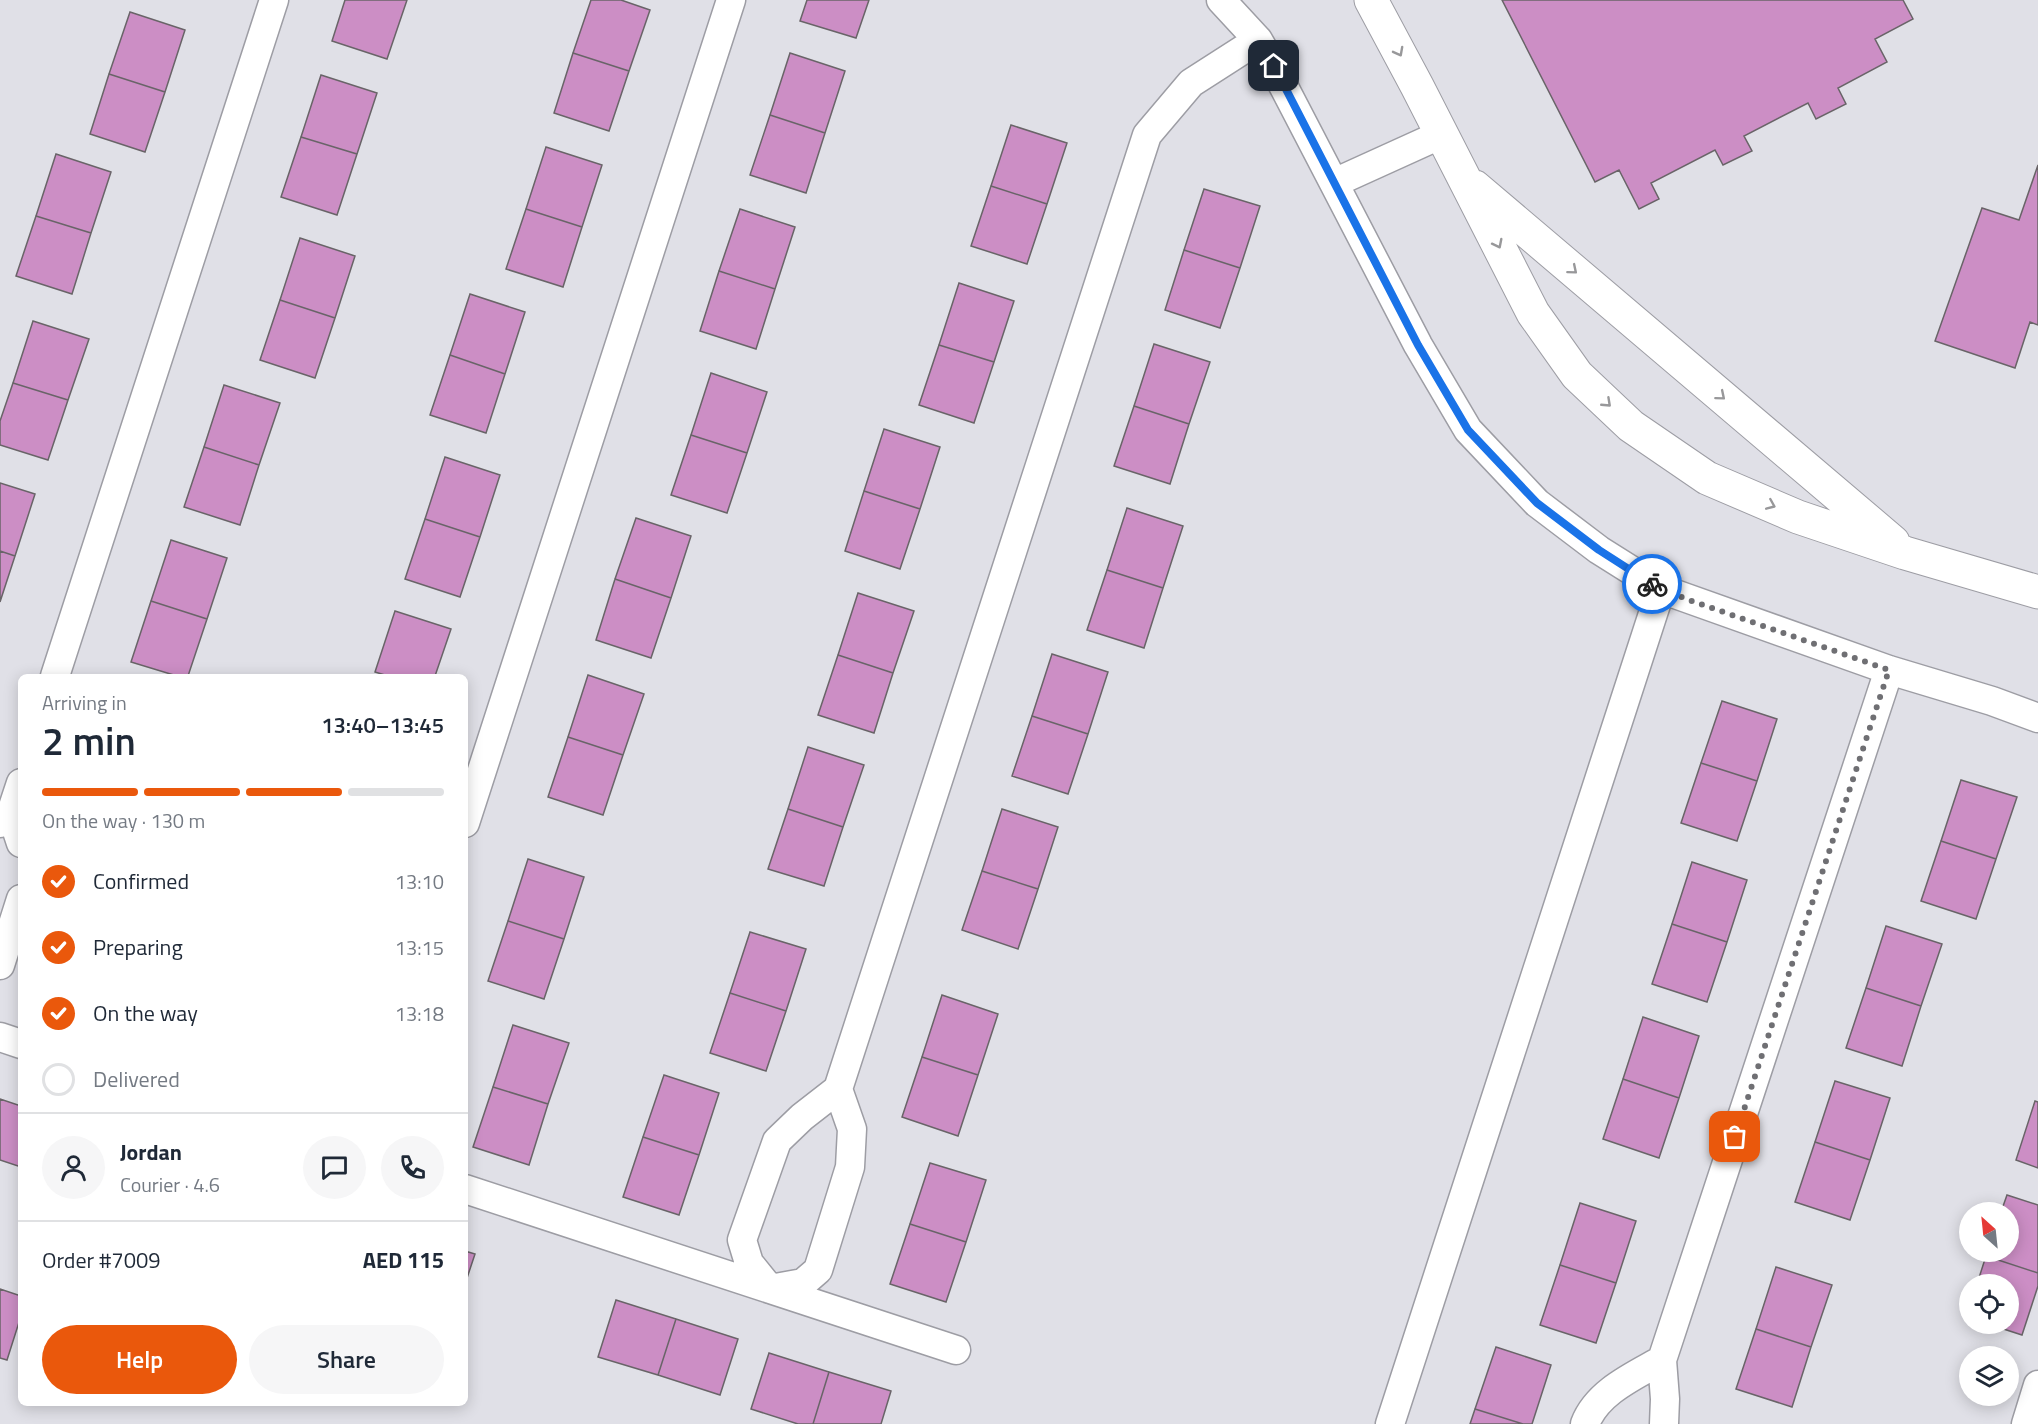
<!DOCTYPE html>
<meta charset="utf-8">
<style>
body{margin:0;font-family:"Titillium Web",sans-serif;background:#f6f6f7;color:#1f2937;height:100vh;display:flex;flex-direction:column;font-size:22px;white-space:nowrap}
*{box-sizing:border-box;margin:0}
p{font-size:20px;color:#747a83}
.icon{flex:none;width:33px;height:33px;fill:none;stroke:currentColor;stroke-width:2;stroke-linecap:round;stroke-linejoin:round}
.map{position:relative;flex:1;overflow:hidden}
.details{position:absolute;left:18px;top:674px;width:450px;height:732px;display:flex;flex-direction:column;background:#fff;border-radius:9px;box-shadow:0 3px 15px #0003}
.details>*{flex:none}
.needle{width:39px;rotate:333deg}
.buttons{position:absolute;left:1959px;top:1202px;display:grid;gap:12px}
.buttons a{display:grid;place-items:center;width:60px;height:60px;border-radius:50%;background:#fff;box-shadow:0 3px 15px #0003;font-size:30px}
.pin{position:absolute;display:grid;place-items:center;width:51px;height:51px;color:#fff;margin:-26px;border-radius:12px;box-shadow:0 3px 9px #0006}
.courier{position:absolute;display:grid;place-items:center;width:60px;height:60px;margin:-30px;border:4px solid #1a73e8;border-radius:50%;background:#fff;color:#222;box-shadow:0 2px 8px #0007}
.head em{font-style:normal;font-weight:600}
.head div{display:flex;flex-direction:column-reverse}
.head{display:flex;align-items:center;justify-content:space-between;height:102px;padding:0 24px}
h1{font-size:39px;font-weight:600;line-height:45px}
.bar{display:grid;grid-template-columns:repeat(4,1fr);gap:9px 6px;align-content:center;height:72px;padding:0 24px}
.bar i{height:8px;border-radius:4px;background:#e0e1e3}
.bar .on{background:#ea580c}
.bar p{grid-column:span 4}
.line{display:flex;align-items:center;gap:15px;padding:0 24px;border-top:2px solid #e0e1e3}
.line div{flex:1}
.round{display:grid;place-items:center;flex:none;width:63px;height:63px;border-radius:32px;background:#f6f6f7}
ol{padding:0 24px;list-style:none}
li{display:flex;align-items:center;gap:18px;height:66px}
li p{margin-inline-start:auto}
li .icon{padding:6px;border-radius:50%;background:#ea580c;color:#fff;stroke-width:4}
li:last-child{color:#747a83}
li i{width:33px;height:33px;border:3px solid #e0e1e3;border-radius:50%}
.action{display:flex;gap:12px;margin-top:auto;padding:12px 24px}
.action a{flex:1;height:69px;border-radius:36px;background:#ea580c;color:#fff;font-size:24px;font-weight:600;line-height:69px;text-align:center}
.action a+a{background:#f6f6f7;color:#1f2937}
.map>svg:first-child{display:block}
.building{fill:#cc8ec5;stroke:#696468;stroke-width:1.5}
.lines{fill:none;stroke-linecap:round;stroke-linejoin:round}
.street-casing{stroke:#9d9da4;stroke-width:31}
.secondary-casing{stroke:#9d9da4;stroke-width:35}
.street{stroke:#fff;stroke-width:28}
.secondary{stroke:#fff;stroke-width:33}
.oneway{stroke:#98989a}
.done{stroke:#6f6f73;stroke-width:6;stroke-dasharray:0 10.8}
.route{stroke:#1a73e8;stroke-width:8}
</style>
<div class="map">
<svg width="2038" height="1424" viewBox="0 0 2038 1424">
<rect width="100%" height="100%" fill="#e0e0e7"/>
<path class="building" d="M345,0H407L387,59L332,41Z
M591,0H621L650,10L629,71L573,53Z
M807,0H869L856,38L800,21Z
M1502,0H1903L1913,19L1875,39L1887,62L1838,88L1846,104L1816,119L1808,103L1744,136L1752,151L1723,165L1715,150L1651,183L1659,199L1639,209L1619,170L1595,182Z
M130,12L185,30L165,92L109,74Z
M573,53L629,71L609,131L554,113Z
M790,53L845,71L825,133L770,115Z
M109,74L165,92L145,152L90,134Z
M321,75L377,93L357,154L301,137Z
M770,115L825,133L806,193L750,175Z
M1011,125L1067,143L1047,204L991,186Z
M301,137L357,154L337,215L281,197Z
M546,147L602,165L582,227L526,209Z
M56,154L111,172L91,233L36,216Z
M2038,165V325L2030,322L2015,368L1935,341L1982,208L2019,220Z
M991,186L1047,204L1027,264L971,246Z
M1204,189L1260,206L1240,268L1184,250Z
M526,209L582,227L563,287L506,269Z
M740,209L795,227L775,289L719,271Z
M36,216L91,233L72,294L16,276Z
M300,238L355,256L335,318L280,300Z
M1184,250L1240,268L1220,328L1165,310Z
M719,271L775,289L756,349L700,331Z
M959,283L1014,301L994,362L939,345Z
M470,294L525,312L505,374L450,355Z
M280,300L335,318L315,378L260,360Z
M33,321L89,339L68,400L13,383Z
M1154,344L1210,362L1189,424L1134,406Z
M939,345L994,362L974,423L919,405Z
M450,355L505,374L486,433L430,415Z
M711,373L767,392L747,453L691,435Z
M13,383L68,400L48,460L0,445V421Z
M224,385L280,403L259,465L204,447Z
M1134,406L1189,424L1170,484L1114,466Z
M884,429L940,447L920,509L864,491Z
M691,435L747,453L727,513L671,495Z
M204,447L259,465L240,525L184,507Z
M445,457L500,475L480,537L425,519Z
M0,483L35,494L15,556L0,551Z
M864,491L920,509L900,569L845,551Z
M1127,508L1183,526L1163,588L1107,570Z
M636,518L691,536L671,598L615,579Z
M425,519L480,537L460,597L405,579Z
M171,540L227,558L207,619L151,601Z
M0,551L15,556L0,602Z
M1107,570L1163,588L1144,648L1087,630Z
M615,579L671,598L651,658L596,640Z
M858,593L914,611L893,673L838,655Z
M151,601L207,619L188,676H177L131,662Z
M395,611L451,629L435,676H388L375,672Z
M1052,654L1108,672L1088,734L1032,716Z
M838,655L893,673L874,733L818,715Z
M588,675L644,694L623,755L568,737Z
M1722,701L1777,719L1757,781L1701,763Z
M1032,716L1088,734L1068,794L1012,776Z
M568,737L623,755L603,815L548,797Z
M808,747L864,765L843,827L788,809Z
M1701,763L1757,781L1737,841L1681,823Z
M1961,780L2017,797L1996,859L1941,841Z
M788,809L843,827L824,886L768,869Z
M1002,809L1058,827L1038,889L982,871Z
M1941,841L1996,859L1976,919L1921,901Z
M528,859L584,877L564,939L508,921Z
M1692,862L1747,880L1727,942L1672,924Z
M982,871L1038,889L1018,949L962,930Z
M508,921L564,939L544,999L488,981Z
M1672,924L1727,942L1707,1002L1652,984Z
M1886,926L1942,944L1921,1006L1866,988Z
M750,932L806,949L786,1011L730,993Z
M1866,988L1921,1006L1902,1066L1846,1048Z
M730,993L786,1011L766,1071L710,1053Z
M942,995L998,1014L978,1075L922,1057Z
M1643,1017L1699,1036L1679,1098L1623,1079Z
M513,1025L569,1043L548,1104L493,1087Z
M922,1057L978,1075L958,1136L902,1117Z
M664,1075L719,1093L699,1155L643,1137Z
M1623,1079L1679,1098L1659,1158L1603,1139Z
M1835,1081L1890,1098L1870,1160L1815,1142Z
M493,1087L548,1104L529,1165L473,1147Z
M0,1099L21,1106V1167L0,1160Z
M2035,1101L2038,1102V1168L2016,1160Z
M643,1137L699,1155L679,1215L623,1197Z
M1815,1142L1870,1160L1850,1220L1795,1202Z
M930,1163L986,1180L966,1242L910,1224Z
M2007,1195L2038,1205V1273L1986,1256L1988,1251H2008V1212H2001Z
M1580,1203L1636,1221L1616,1283L1560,1265Z
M910,1224L966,1242L946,1302L890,1284Z
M465,1251L475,1254L465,1284Z
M1986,1256L2038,1273V1286L2022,1335L1985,1323H2008V1284H1977Z
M1560,1265L1616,1283L1596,1343L1540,1325Z
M1776,1267L1832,1285L1811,1347L1756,1329Z
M0,1289L21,1296V1316L7,1360L0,1358Z
M616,1300L676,1319L658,1375L598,1357Z
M676,1319L738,1339L720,1395L658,1375Z
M1756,1329L1811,1347L1792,1407L1736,1389Z
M1496,1347L1551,1365L1532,1424H1523L1475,1409Z
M769,1353L829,1372L813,1424H798L751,1409Z
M829,1372L891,1391L881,1424H813Z
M1475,1409L1523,1424H1470Z"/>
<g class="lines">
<g class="street-casing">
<path id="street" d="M1221,0L1258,40L1273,66L1418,345L1468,430L1537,503L1599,550L1661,589L1889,670L1992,701L2038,718
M1334,183L1442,134
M55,676L274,0
M11,813L21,843
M0,823L11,813L21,783
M465,823L731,0
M0,965L21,899
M0,1037L21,1044
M838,1089L852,1129L850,1167L818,1270L803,1283L770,1289L749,1263L742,1240L777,1141L802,1117L838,1089L1147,135L1191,83L1258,40
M465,1189L956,1350
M1390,1424L1661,589
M1585,1424C1597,1392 1634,1376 1662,1360
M1664,1424L1665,1399L1662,1360L1889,670
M2026,1424L2038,1385"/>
</g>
<g class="secondary-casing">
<path id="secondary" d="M1371,0L1417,86L1533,313L1577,375L1631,426L1707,478L1798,517L1905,553L2038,592
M1475,187L1893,542"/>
</g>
<use href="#street" class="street"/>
<use href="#secondary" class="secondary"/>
</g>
<defs><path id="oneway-chevron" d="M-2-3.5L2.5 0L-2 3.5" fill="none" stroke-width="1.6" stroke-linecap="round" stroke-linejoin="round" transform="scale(1.5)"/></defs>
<g class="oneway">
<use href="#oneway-chevron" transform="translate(1399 52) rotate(62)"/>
<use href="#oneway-chevron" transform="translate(1498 244) rotate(63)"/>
<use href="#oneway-chevron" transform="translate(1573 270) rotate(40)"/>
<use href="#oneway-chevron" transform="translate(1721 396) rotate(40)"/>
<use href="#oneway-chevron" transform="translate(1607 403) rotate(43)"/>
<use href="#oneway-chevron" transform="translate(1771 505) rotate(23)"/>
</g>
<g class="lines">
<path class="done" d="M1652,584L1661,589L1692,601L1889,670L1735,1137"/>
<path class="route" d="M1274,66L1418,345L1468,430L1537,503L1599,550L1652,584"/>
</g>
</svg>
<div class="buttons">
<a><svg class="needle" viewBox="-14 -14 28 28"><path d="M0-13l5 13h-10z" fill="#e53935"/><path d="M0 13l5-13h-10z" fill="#747a83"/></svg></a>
<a><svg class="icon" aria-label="locate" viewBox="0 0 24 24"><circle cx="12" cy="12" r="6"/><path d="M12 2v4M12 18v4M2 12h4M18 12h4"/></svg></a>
<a><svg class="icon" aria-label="layers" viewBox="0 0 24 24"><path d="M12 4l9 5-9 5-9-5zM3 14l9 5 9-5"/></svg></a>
</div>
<div class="pin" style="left:1735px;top:1137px;background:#ea580c"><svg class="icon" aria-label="bag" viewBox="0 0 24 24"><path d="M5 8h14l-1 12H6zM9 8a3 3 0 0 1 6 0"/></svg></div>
<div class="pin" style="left:1274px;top:66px;background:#1f2937"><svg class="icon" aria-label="home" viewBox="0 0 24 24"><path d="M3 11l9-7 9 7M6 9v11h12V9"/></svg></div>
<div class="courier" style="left:1652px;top:584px"><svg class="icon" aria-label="bike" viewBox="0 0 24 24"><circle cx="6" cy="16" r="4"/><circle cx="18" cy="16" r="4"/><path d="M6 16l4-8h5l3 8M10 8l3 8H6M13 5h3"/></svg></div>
<section class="details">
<div class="head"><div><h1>2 min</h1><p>Arriving in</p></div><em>13:40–13:45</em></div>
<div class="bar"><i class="on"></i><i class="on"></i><i class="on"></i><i></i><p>On the way · 130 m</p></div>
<ol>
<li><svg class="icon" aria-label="check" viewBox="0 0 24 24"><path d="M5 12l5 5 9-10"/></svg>Confirmed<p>13:10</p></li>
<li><svg class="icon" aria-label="check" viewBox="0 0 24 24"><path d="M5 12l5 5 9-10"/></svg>Preparing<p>13:15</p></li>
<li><svg class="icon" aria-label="check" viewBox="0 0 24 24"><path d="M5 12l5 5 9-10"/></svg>On the way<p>13:18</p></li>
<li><i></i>Delivered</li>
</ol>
<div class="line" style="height:108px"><a class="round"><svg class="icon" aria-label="person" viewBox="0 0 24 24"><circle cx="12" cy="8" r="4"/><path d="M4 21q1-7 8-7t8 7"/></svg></a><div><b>Jordan</b><p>Courier · 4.6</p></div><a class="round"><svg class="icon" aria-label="chat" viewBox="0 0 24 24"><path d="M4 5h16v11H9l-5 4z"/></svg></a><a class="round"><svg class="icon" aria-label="phone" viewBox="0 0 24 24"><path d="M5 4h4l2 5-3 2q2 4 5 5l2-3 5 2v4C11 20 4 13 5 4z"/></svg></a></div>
<div class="line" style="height:78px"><div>Order #7009</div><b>AED 115</b></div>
<div class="action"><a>Help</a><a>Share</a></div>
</section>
</div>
